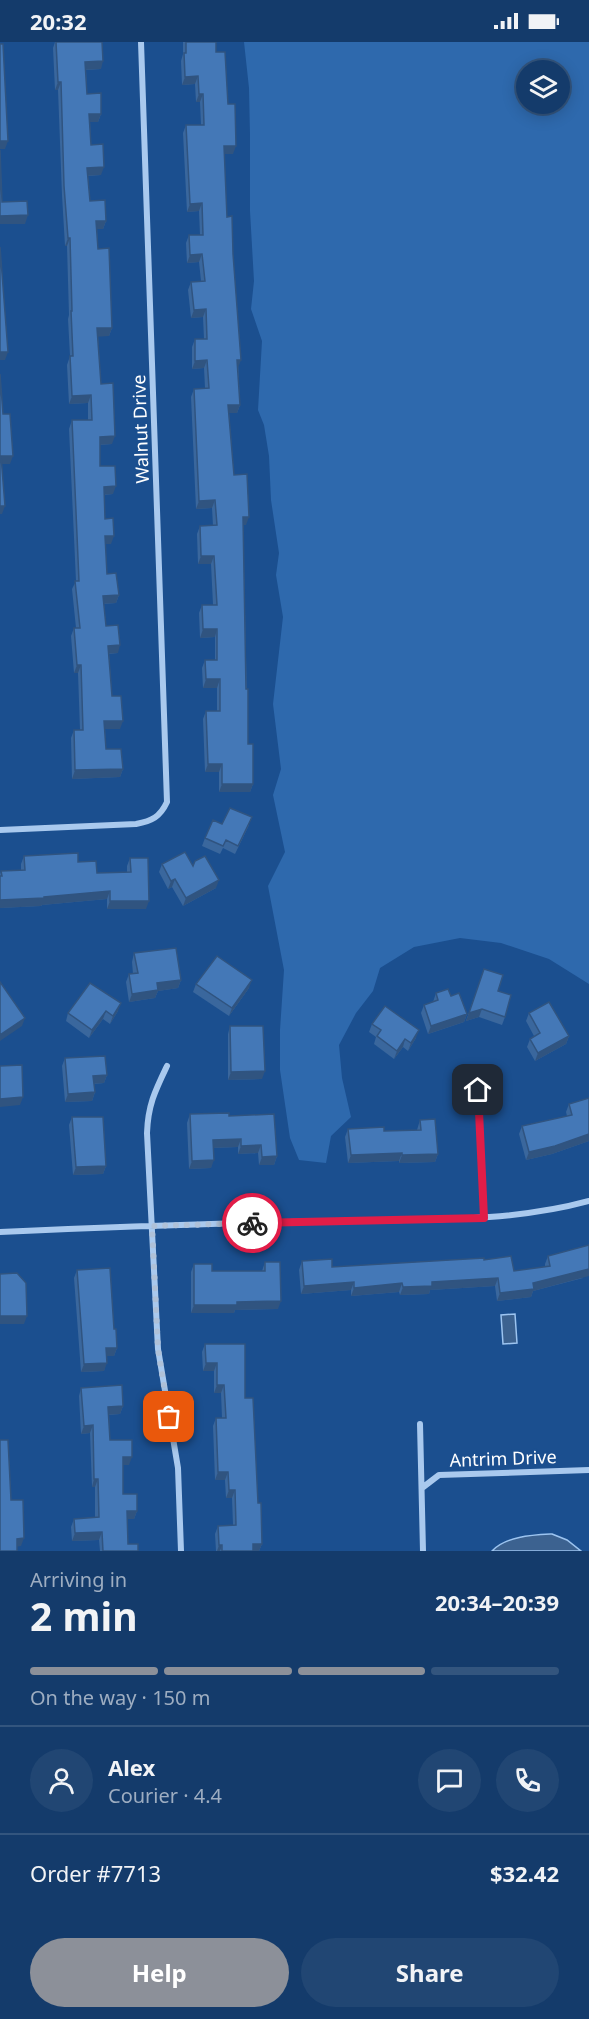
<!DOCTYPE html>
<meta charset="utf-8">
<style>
body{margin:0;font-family:"Noto Sans",sans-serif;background:#214673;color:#f1f3f6;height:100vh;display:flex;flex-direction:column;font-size:22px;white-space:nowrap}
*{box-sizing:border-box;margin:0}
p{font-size:20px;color:#9dadc1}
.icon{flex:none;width:33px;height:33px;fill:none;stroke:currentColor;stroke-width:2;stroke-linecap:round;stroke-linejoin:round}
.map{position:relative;height:1509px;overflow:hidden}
.panel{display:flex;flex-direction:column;background:#143b6b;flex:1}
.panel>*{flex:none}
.controls{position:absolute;left:516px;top:18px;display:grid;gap:12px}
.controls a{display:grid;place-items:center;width:54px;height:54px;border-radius:50%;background:#143b6b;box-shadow:0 3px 15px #0003,0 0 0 2px #33557e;font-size:30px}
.pin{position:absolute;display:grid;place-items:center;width:51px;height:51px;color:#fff;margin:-26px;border-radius:12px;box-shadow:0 3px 9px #0006}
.courier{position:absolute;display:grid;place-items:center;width:60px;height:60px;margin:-30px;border:4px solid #e11d48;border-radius:50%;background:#fff;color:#222;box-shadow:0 2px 8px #0007}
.headline em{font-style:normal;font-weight:700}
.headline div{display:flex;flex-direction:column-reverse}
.headline{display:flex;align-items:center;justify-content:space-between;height:102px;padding:0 30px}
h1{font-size:39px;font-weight:700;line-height:45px}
.bar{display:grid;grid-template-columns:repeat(4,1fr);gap:9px 6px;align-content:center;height:72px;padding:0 30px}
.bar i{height:8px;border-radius:4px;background:#33557e}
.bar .current{background:#8c9099}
.bar p{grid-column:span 4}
.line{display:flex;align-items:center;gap:15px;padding:0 30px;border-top:2px solid #33557e}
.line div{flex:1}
.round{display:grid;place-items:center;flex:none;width:63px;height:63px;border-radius:32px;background:#214673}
.action{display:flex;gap:12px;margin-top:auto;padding:12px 30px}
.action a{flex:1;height:69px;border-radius:36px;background:#8c9099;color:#fff;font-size:24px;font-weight:700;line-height:69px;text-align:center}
.action a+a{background:#214673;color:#f1f3f6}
.status{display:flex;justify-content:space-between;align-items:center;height:42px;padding:0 30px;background:#143b6b;direction:ltr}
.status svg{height:16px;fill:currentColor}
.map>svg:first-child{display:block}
.green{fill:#2e69ad;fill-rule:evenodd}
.water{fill:#3c6290;stroke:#9cc4f0;stroke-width:1.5}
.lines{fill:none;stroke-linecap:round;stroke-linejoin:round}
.street{stroke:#a9c9ee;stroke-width:6}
.wall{fill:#3a679d}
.shaded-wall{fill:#305480}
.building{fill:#4478b7;stroke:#305480;stroke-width:1.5}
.done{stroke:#afc1d8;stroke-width:6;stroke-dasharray:0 10.8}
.route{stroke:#e11d48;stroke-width:8}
.labels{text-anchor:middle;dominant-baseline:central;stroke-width:4.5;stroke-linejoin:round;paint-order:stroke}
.street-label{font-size:18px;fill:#fff;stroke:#1b4f8f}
</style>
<div class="status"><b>20:32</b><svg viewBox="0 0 49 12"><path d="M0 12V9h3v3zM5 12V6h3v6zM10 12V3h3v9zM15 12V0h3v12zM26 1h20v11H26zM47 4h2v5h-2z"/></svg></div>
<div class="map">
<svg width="589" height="1509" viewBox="0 0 589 1509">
<rect width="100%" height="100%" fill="#1b4f8f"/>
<path class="green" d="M244,0H589V942L549,917L501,901L460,896L414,905L380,926L373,949L356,971L339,1003L342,1036L351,1075L331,1094L326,1121L299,1118L290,1096L280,1028V988L284,928L268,844L285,810L273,753L281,727L273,662L283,575L276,533L279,511L271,458L269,414L264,383L258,368L262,299L251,267L254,239L250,169V93L249,46ZM526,28H560V62H526Z"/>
<path class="water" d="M515,1272L517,1301L503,1302L501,1273Z
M552,1492L567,1498L581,1509H492C506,1494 533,1493 552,1492Z"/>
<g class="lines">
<path class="street" d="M0,788L136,782C152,779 160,775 167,760L141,0
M167,1024C155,1049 148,1063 147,1091L158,1307L178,1426L181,1509
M478,1048L484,1176
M0,1190C114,1185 227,1181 341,1179C423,1177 509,1181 589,1159
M420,1382L423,1509
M422,1446L439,1433L589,1428"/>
</g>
<path class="wall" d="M55,0H102L101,27L86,28L87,52L101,72L98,80H90L91,103L101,133L88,134L90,159L106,179L103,187H97L98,207L112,286L109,294H98L101,342L112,402L100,403V424L113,452L104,453L105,477L111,502H105L107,532L119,553L116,561L104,562L106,584L118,611L109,612L112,654L120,687H105L106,707L123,727L120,735L72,737L71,696L74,688H80L78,631H74L71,594L74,586H76L72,547L76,539L69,387L72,378H88V361L69,362L67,323L70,314L68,277L69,273L67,204H65L62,153L58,48H55L53,6Z
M183,0H216V10L228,62L233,112H224L227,175L233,212L240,363L237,371H229L234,433L246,483H243L248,702L253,742L250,750H219V730H205L203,677L206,669H217V646H203L202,626L205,618H215V595L200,596L199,571L202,563H213L211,522H198L197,492L200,484H213L212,466L196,467L191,355L194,347L205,346L204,326L192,327V305L195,297H204L203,275L191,276L188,248L191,240L201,239L199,220L187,221L186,201L189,193H200L199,169L187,170L183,91L186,83H201L200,60H196L195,42L182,43L181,19L183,12Z
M222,782L249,783L235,812L223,806L220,812L202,804L205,796Z
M24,814L78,820L97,831L127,830V824L130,816L146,867H107V857L42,863L41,864L0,866V832L1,829L21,828V822Z
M162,822L193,824L216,846L183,864L172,845L168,847L159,830Z
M134,911L181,938L178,946L158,949L155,956L129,960L126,940L129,932H133L132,920Z
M484,927L498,949L505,975L502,983L479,975L466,979Z
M90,941L118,969L110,982L103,977L89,996L66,979L68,971Z
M196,942L249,946L229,974L193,950Z
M436,951L451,954L467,972L464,980L428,992L421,971L424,963L433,960Z
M529,971L569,994L566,1002L535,1019L527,1005L530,997L534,994L526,979Z
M372,982L416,996L408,1009L403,1005L394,1017L374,1002L376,995L369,990Z
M230,984L262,1037L228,1038V992Z
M65,1016L107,1033L104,1041L94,1042L95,1050L92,1059L65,1060L62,1024Z
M589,1056V1099L552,1112L526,1118L519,1092L522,1084L567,1074L566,1070L569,1062Z
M190,1072L229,1074L277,1114L274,1123H259L258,1111L238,1112V1105L214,1106L211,1126L189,1127L187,1081Z
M72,1075L106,1124L103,1132L73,1133L69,1083Z
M420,1078L438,1112L435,1120L399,1121V1119L348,1121L345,1095L348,1087L384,1089L417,1088Z
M548,1214L583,1236L533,1249L531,1255L497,1259L495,1244L430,1248L429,1252L400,1253L399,1250L351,1254V1248L301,1252L299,1228L302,1219L332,1225L484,1218L514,1229L545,1225V1222Z
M265,1220L278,1267L235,1268L234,1271H191V1230L194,1222L212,1229H262Z
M77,1228L114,1287L117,1306L114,1314H107L104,1329L81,1330L74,1236Z
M205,1302L245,1356L262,1502L259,1509H216L215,1492L218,1484L233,1483L232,1456H226L225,1438H215L213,1384L216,1376H222L221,1351H214V1329H203L202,1310Z
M81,1346L123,1364L120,1372L109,1373L110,1398L129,1423H123V1452L137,1469L134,1477H127L128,1502L138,1509H100L99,1498L72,1499L71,1485L74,1477L95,1475V1445H92L90,1391L81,1392L79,1354Z"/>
<path class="shaded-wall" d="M103,19L101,27L82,28L85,20Z
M198,34L195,42L182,43L185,35Z
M58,40H61L58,48H55Z
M199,52H203L200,60H196Z
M89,72H101L98,80H86Z
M0,99H8L5,107H0Z
M224,104H236L233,112H221Z
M104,125L101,133L84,134L87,126Z
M202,161L199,169L187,170L190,162Z
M28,173L25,182H0V174Z
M96,179H106L103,187H93Z
M68,196H70L67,204H65Z
M202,212L199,220L187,221L190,213Z
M206,267L203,275L191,276L194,268Z
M97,286H112L109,294L94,295Z
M0,310H8L5,318H0Z
M207,318L204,326L192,327L195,319Z
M237,318H241L238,326Z
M91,353L88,361L69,362L72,354Z
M228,363H240L237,371H225Z
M115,394L112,402L97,403L100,395Z
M1,414H13L10,422H0Z
M116,444L113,452L101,453L104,445Z
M215,458L212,466L196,467L199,459Z
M0,464H5L2,472H0Z
M243,475H249L246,483H240Z
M105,494H114L111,502H102Z
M201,514H214L211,522H198Z
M119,553L116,561L100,562L103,554Z
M203,587H217L215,595L200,596Z
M120,603L118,611L105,612L108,604Z
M77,623H81L78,631H74Z
M206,637H220L217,646H203Z
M104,679H123L120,687H102Z
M208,722H222L219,730H205Z
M123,727L120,735L72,737L75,728Z
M222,742H253L250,750H219Z
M175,837L172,845L168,847L171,839Z
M219,838L216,846L183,864L186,856Z
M110,849L107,857L42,863L41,864L0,866V858Z
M110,859H149L146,867H107Z
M181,938L178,946L158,949L155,956L129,960L132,952L157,941Z
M252,938L249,946L229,974L232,966Z
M121,961L118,969L110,982L113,974Z
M482,967L479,975L466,979L469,971Z
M106,969L103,977L89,996L92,988Z
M467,972L464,980L428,992L431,984Z
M25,976L22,984L0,999V993Z
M419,988L416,996L408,1009L411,1001Z
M569,994L566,1002L535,1019L538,1011Z
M405,997L403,1005L394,1017L397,1009Z
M265,1029L262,1037L228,1038L231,1030Z
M107,1033L104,1041L90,1042L93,1034Z
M95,1050L92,1059L65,1060L68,1052Z
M23,1055L20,1063L0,1065V1057Z
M589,1092V1099L552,1112L526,1118L529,1110Z
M241,1097L238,1105L210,1106L213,1098Z
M261,1103L258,1111L238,1112L241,1104Z
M402,1111L399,1119L348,1121L351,1113Z
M438,1112L435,1120L399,1121L402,1113Z
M277,1114L274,1123H259L262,1115Z
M214,1118L211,1126L189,1127L192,1119Z
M106,1124L103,1132L73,1133L76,1125Z
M589,1227V1234L533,1249L531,1255L497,1259L500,1251L533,1241Z
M498,1236L495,1244L430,1248L429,1252L400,1253L403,1245L432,1240Z
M354,1240L351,1248L301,1252L304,1244Z
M402,1241L399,1250L351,1254L354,1246Z
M281,1259L278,1267L235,1268L234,1271H191L194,1263L237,1260Z
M0,1274H27L24,1282H0Z
M106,1306H117L114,1314H103Z
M107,1321L104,1329L81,1330L84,1322Z
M206,1321H217L214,1329H203Z
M217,1343H224L221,1351H214Z
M123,1364L120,1372L105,1373L108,1365Z
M93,1383L90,1391L81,1392L84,1384Z
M123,1415H132L129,1423H120Z
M218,1430H228L225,1438H215Z
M94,1437H98L95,1445H92Z
M229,1448H235L232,1456H226Z
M127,1469H137L134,1477H124Z
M102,1490L99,1498L72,1499L75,1491Z
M24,1496L21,1504L14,1505L17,1497Z
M253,1502H262L259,1509H250Z
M219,1503H222L220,1509H217Z"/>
<path class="building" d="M56,0H102L103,19L85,20L87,52L101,51V72H89L91,103L103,102L104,125L87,126L90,159L105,158L106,179H96L98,207L109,206L112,286H97L101,342L113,341L115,394L100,395V424H115L116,444L104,445L105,477L113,476L114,494H105L107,532L116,531L119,553L103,554L106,584L118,583L120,603L108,604L112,654H121L123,679H104L106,707H121L123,727L75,728L74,688H83L81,623H77L74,586H80L75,539H79L72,378H92L91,353L72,354L70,314H73L71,269H72L70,196H68L64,144L61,40H58Z
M186,0H216V10H225L228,62H235L236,104H224L227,175L232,174L233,212L241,318H237L240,363H228L234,433L247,432L249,475H243L246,647H248V702H253V742H222V722H208L206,669H220V637H206L205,618H217V587H203L202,563H217L214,514H201L200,484L217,483L215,458L199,459L194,347L209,346L207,318L195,319V297H207L206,267L194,268L191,240L205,239L202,212L190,213L189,193H203L202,161L190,162L186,83H204L203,52H199L198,34L185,35L184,11H186Z
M0,2H3L8,99H0Z
M0,108L2,160L27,159L28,173L0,174Z
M0,205L8,310H0Z
M0,332L3,372H10L13,414H1L5,464H0Z
M230,766L252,775L238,804L226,798L223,804L205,796L213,778L222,782Z
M185,810L193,824L195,819L205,814L219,838L186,856L175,837L171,839L162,822Z
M78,811V820L96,819L97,831L131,830L130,816H148L149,859H110V849L44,855V856L0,858V834H2L1,829L25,828L24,814Z
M176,906L181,938L157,941L158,948L132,952L129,932L138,931L134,911Z
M217,914L252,938L232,966L196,942Z
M484,927L503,933L498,949L511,953L505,975L482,967L469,971Z
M0,940L25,976L0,993Z
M90,941L121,961L113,974L106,969L92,988L68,971Z
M448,947L451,954L459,951L467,972L431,984L424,963L438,958L436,951Z
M549,960L569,994L538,1011L530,997L540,991L529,971Z
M385,964L419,988L411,1001L405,997L397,1009L377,994L381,988L372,982Z
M230,984H263L265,1029L231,1030Z
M105,1014L107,1033L93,1034L95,1050L68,1052L65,1016Z
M22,1023L23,1055L0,1057V1024Z
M589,1056V1092L555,1104L529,1110L522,1084L572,1073L569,1062Z
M229,1071V1074L274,1072L277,1114L262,1115L261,1103L241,1104V1097L213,1098L214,1118L192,1119L190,1072Z
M72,1075H103L106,1124L76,1125Z
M435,1077L438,1112L402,1113V1111L351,1113L348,1087L384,1085V1089L421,1088L420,1078Z
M589,1203V1227L533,1241L534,1247L500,1251L498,1236L432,1240V1244L403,1245L402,1241L354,1246V1240L304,1244L302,1219L332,1217V1225L484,1216V1218L511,1214L514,1229L550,1224L548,1214Z
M265,1220H280L281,1259L237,1260V1263H194V1222H212V1229H265Z
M110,1226L114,1287H116L117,1306H106L107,1321L84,1322L77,1228Z
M17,1231L26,1241L27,1274H0V1232Z
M205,1302H245V1356H253L258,1461H261L262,1502H253V1509H222V1503H219L218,1484L236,1483L235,1448H229L228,1430H218L216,1376H226L224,1343H217V1321H206Z
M122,1343L123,1364L108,1365L110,1398H132V1415H123V1452H137V1469H127L128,1502H138V1509H103L102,1490L75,1491L74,1477L99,1475L98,1437H94L93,1383L84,1384L81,1346Z
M0,1398H8L11,1458H23L24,1496L17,1497V1509H0Z"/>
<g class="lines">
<path class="done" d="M169,1375L158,1307L152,1184L252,1181"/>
<path class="route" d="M252,1181L484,1176L478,1048"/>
</g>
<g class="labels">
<g class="street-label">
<text transform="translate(140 387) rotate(-92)">Walnut Drive</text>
<text transform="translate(503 1416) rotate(-2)">Antrim Drive</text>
</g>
</g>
</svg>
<div class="controls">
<a><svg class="icon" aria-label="layers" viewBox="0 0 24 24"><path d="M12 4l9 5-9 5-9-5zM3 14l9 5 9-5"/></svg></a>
</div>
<div class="pin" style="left:169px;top:1375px;background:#ea580c"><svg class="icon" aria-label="bag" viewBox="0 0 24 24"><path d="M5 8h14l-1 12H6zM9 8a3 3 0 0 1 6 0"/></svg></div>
<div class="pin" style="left:478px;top:1048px;background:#1f2937"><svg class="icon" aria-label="home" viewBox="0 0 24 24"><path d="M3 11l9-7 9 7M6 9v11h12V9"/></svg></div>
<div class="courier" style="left:252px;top:1181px"><svg class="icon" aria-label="bike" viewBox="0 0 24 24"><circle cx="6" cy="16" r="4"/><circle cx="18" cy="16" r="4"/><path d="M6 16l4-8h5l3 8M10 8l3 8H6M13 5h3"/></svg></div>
</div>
<section class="panel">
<div class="headline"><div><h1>2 min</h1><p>Arriving in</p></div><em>20:34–20:39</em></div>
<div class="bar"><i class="current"></i><i class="current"></i><i class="current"></i><i></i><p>On the way · 150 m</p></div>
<div class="line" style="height:108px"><a class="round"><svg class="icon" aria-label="person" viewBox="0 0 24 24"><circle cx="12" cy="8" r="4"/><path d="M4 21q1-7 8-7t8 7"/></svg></a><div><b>Alex</b><p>Courier · 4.4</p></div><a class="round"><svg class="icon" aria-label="chat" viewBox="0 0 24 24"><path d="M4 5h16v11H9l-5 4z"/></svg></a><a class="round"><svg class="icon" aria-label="phone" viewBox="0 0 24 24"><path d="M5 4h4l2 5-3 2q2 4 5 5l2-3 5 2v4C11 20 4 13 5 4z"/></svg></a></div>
<div class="line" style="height:78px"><div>Order #7713</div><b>$32.42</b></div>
<div class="action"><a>Help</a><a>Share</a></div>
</section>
